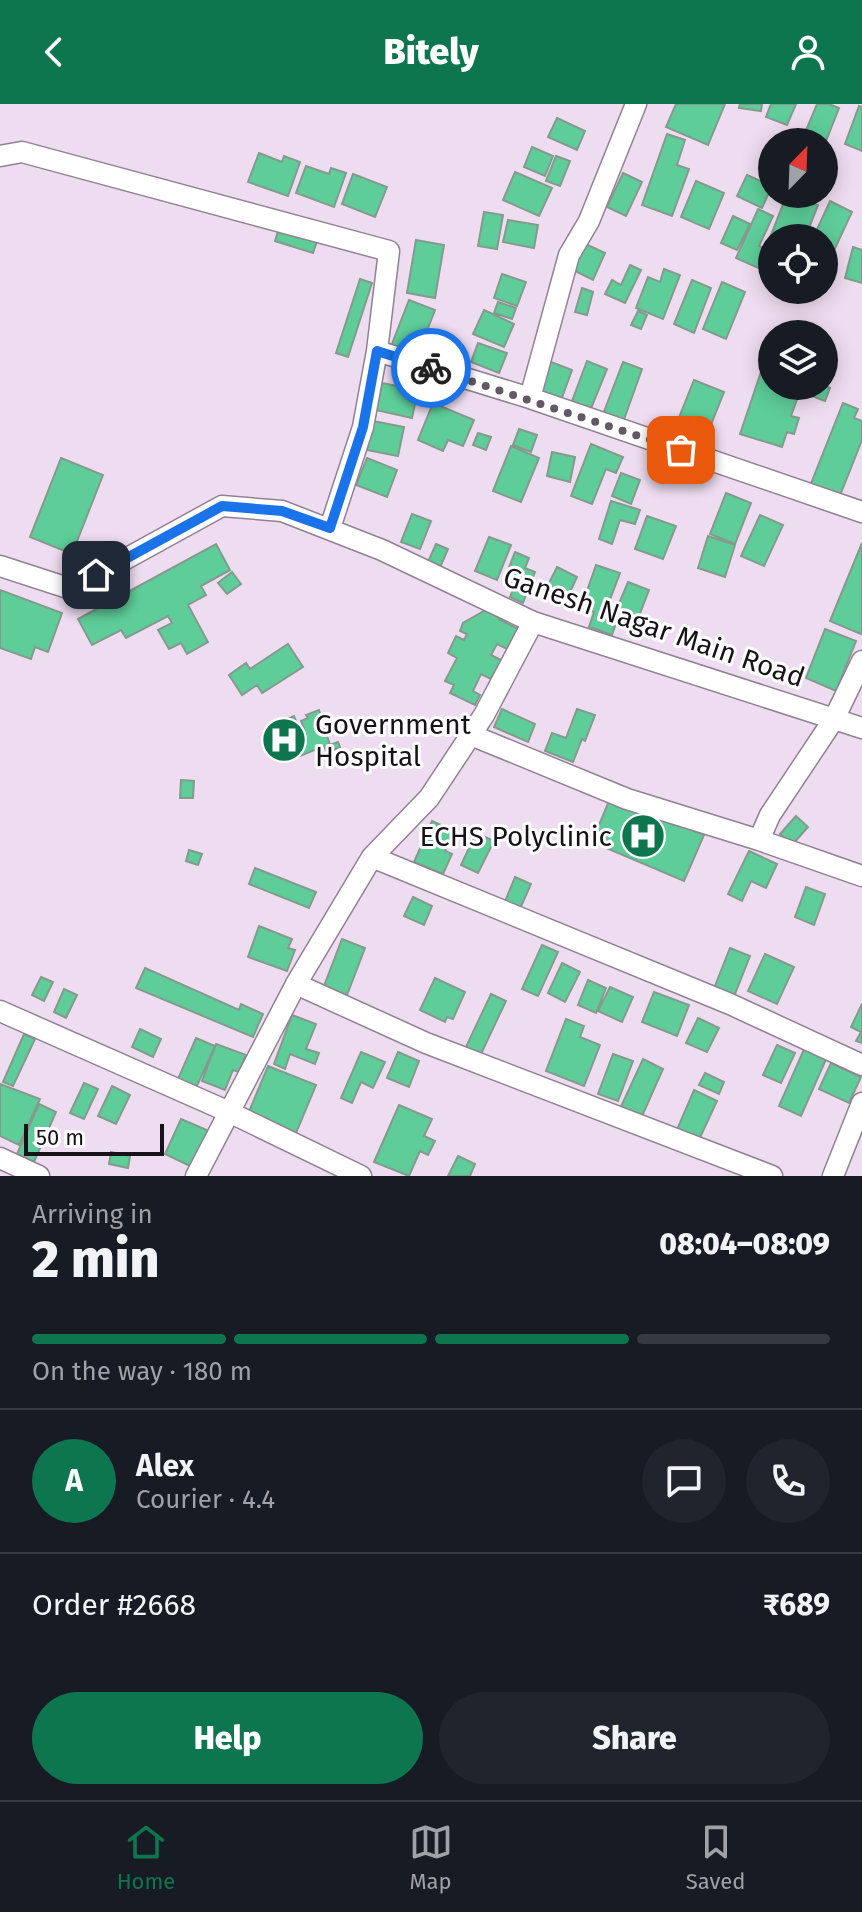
<!DOCTYPE html>
<meta charset="utf-8">
<style>
body{margin:0;font-family:"Fira Sans",sans-serif;background:#20242c;color:#f1f3f6;height:100vh;display:flex;flex-direction:column;font-size:30px;white-space:nowrap}
*{box-sizing:border-box;margin:0}
p{font-size:26px;color:#9ea1a6}
.icon{flex:none;width:44px;height:44px;fill:none;stroke:currentColor;stroke-width:2;stroke-linecap:round;stroke-linejoin:round}
.map{position:relative;height:1072px;overflow:hidden}
.side{display:flex;flex-direction:column;background:#171b24;flex:1}
.side>*{flex:none}
.needle{width:52px;rotate:23deg}
.controls{position:absolute;left:758px;top:24px;display:grid;gap:16px}
.controls a{display:grid;place-items:center;width:80px;height:80px;border-radius:50%;background:#171b24;box-shadow:0 4px 20px #0003;font-size:40px}
.scale{position:absolute;left:24px;bottom:20px;width:140px;box-sizing:border-box;padding-left:8px;border:4px solid #171218;border-top:0;font-size:22px;line-height:28px;white-space:nowrap;color:#171218;-webkit-text-stroke:6px #fff;paint-order:stroke}
.pin{position:absolute;display:grid;place-items:center;width:68px;height:68px;color:#fff;margin:-34px;border-radius:16px;box-shadow:0 4px 12px #0006}
.courier{position:absolute;display:grid;place-items:center;width:80px;height:80px;margin:-40px;border:6px solid #1a73e8;border-radius:50%;background:#fff;color:#222;box-shadow:0 2px 10px #0007}
.summary em{font-style:normal;font-weight:800}
.summary div{display:flex;flex-direction:column-reverse}
.summary{display:flex;align-items:center;justify-content:space-between;height:136px;padding:0 32px}
h1{font-size:52px;font-weight:800;line-height:60px}
.bar{display:grid;grid-template-columns:repeat(4,1fr);gap:12px 8px;align-content:center;height:96px;padding:0 32px}
.bar i{height:10px;border-radius:6px;background:#363941}
.bar .current{background:#0d764e}
.bar p{grid-column:span 4}
.line{display:flex;align-items:center;gap:20px;padding:0 32px;border-top:2px solid #363941}
.line div{flex:1}
.round{display:grid;place-items:center;flex:none;width:84px;height:84px;border-radius:42px;background:#20242c}
.cta{display:flex;gap:16px;margin-top:auto;padding:16px 32px}
.cta a{flex:1;height:92px;border-radius:48px;background:#0d764e;color:#fff;font-size:32px;font-weight:800;line-height:92px;text-align:center}
.cta a+a{background:#20242c;color:#f1f3f6}
header{display:flex;justify-content:space-between;align-items:center;height:104px;padding:0 32px;background:#0d764e;color:#fff;font-size:36px;font-weight:800}
.tab-bar{display:flex;justify-content:space-around;align-items:center;height:112px;border-top:2px solid #363941;background:#171b24;font-size:22px;color:#9ea1a6}
.tab-bar a{display:grid;justify-items:center;gap:4px}
.tab-bar .current{color:#0d764e}
.map>svg:first-child{display:block}
.building{fill:#5ecd99;stroke:#849a8e;stroke-width:2}
.lines{fill:none;stroke-linecap:round;stroke-linejoin:round}
.minor-casing{stroke:#908193;stroke-width:23}
.minor{stroke:#fff;stroke-width:20}
.done{stroke:#625964;stroke-width:8;stroke-dasharray:0 14.4}
.route{stroke:#1a73e8;stroke-width:10}
.labels{text-anchor:middle;dominant-baseline:central;stroke-width:6;stroke-linejoin:round;paint-order:stroke}
.street-label{font-size:28px;fill:#171218;stroke:#fff}
.poi-label{font-size:28px;fill:#171218;stroke:#fff;text-anchor:start}
</style>
<header><svg class="icon" aria-label="back" viewBox="0 0 24 24"><path d="M15 5l-7 7 7 7"/></svg>Bitely<svg class="icon" aria-label="person" viewBox="0 0 24 24"><circle cx="12" cy="8" r="4"/><path d="M4 21q1-7 8-7t8 7"/></svg></header>
<div class="map">
<svg width="862" height="1072" viewBox="0 0 862 1072">
<rect width="100%" height="100%" fill="#eeddf0"/>
<path class="building" d="M676,0H725L708,41L666,23Z
M740,0H762L761,7L739,4Z
M771,0H796L787,21L766,13Z
M817,0H829L839,4L826,37L805,29Z
M859,2L862,3V47L845,40Z
M557,14L585,27L577,46L548,33Z
M667,30L685,36L677,61L689,65L672,112L642,101Z
M532,43L553,52L545,72L524,63Z
M259,49L282,58L284,52L300,58L288,92L248,78Z
M556,52L570,57L560,82L546,77Z
M306,62L329,70L331,64L346,69L334,103L296,89Z
M515,68L552,84L539,112L503,96Z
M623,69L642,78L626,112L607,103Z
M353,70L387,83L375,113L342,100Z
M747,71L772,82L762,104L737,92Z
M696,77L724,89L709,125L681,113Z
M787,90L818,101L805,134H772V147L766,144Z
M830,97L852,108L830,155L824,153V134H813Z
M758,105L773,112L759,142L772,148V170L736,154Z
M484,108L503,111L497,145L478,142Z
M733,112L750,120L737,146L721,139Z
M508,116L538,121L534,144L503,138Z
M280,121L318,134L313,149L275,137Z
M416,136L444,141L435,194L407,189Z
M579,137L605,149L593,176L567,163Z
M853,143L862,146V179L845,174Z
M630,161L641,166L625,199L605,190L612,176L621,181Z
M664,165L680,171L663,215L636,204L648,173L660,178Z
M502,170L526,178L517,202L494,194Z
M360,175L372,179L348,253L336,249Z
M692,176L711,184L694,229L674,220Z
M722,178L745,188L726,235L703,225Z
M582,184L593,188L587,211L575,208Z
M409,196L435,206L416,255L390,245Z
M498,198L516,204L512,215L494,209Z
M484,206L514,220L504,243L473,230Z
M638,207L647,211L641,225L631,221Z
M478,239L507,249L499,269L471,258Z
M546,256L572,266L560,299L533,289Z
M587,257L607,265L590,307L571,300Z
M623,258L642,265L622,321L602,313Z
M763,262L772,265L771,281L799,290L791,312L799,314L794,330L787,328L782,343L740,330Z
M694,276L724,288L700,348L670,336Z
M382,279L418,286L412,314L376,306Z
M824,281L830,284L825,297L801,288L803,282Z
M433,299L474,316L463,342L448,336L443,347L418,336Z
M843,299L858,305L854,314L862,317V336L839,394L810,382Z
M373,317L404,323L398,352L367,346Z
M519,325L537,331L531,348L513,341Z
M478,329L491,333L486,346L473,341Z
M591,340L623,353L616,369L606,365L592,400L571,392Z
M511,342L539,354L521,398L493,387Z
M552,348L575,353L570,378L547,372Z
M61,354L103,371L72,450L30,433Z
M367,354L397,366L387,393L356,381Z
M621,369L640,376L631,400L612,392Z
M726,389L751,399L735,440L710,430Z
M611,397L640,406L635,420L620,416L612,440L599,435Z
M412,410L431,417L420,445L401,438Z
M760,411L783,421L764,462L741,452Z
M647,412L676,422L663,455L635,445Z
M708,432L735,441L725,473L698,464Z
M489,433L511,441L497,476L475,467Z
M862,439V529L861,530L830,517Z
M216,440L230,466L201,482L206,491L188,501L208,538L187,550L181,539L169,545L158,526L172,519L168,512L126,534L121,526L92,541L78,515Z
M436,440L448,445L439,466L427,460Z
M515,448L529,454L525,464L535,468L523,499L510,493L514,483L503,479Z
M596,461L620,469L603,514L616,519L612,531L589,523L594,508L581,504Z
M557,463L577,473L565,499L544,489Z
M232,468L241,480L227,490L218,479Z
M628,478L649,486L634,525L612,516Z
M0,486L62,509L48,548L35,543L31,555L0,544Z
M489,504L502,510L499,515L518,525L507,545L497,540L491,551L503,557L493,576L481,570L473,587L480,591L475,601L450,589L454,581L445,577L457,554L448,549L456,532L464,536L467,530L460,527L463,519Z
M825,525L856,537L836,587L806,574Z
M288,540L303,563L262,589L257,581L242,591L229,571L246,559L250,565Z
M502,605L535,620L528,638L494,623Z
M577,605L595,611L585,637L582,635L573,658L545,647L552,629L566,634Z
M319,606L330,641L338,638L340,643L327,649L324,642L300,652L296,643L277,651L268,627L283,620L285,626L291,624L287,615L294,612L300,627L304,625L301,617L308,614L306,611Z
M181,676L194,677L193,694H180Z
M611,692L704,731L684,777L592,738Z
M796,712L808,723L792,741L780,730Z
M432,717L454,727L445,747L452,750L443,770L414,758Z
M476,729L494,737L478,769L461,761Z
M189,746L202,750L198,761L186,757Z
M749,747L777,760L766,784L751,777L742,797L728,790Z
M255,764L316,788L309,804L249,780Z
M515,773L531,780L519,807L504,800Z
M806,783L825,790L814,821L795,813Z
M413,793L432,802L424,821L404,812Z
M259,822L292,835L288,844L295,846L287,867L248,853Z
M342,835L365,844L347,891L324,882Z
M542,841L558,848L538,892L522,885Z
M730,844L750,852L733,895L713,887Z
M765,850L794,863L777,900L748,887Z
M562,859L580,868L565,898L548,889Z
M145,864L239,906L241,900L263,910L253,933L136,884Z
M41,873L53,878L44,897L32,891Z
M435,874L465,888L453,915L447,913L445,918L420,906Z
M588,876L606,884L596,909L578,901Z
M610,883L633,893L622,918L598,907Z
M64,885L77,891L66,914L54,908Z
M654,888L689,901L677,932L642,918Z
M491,890L506,897L480,952L465,945Z
M862,900V939L856,937L861,928L851,923Z
M292,911L316,920L306,945L319,949L315,960L290,950L285,965L274,960Z
M698,914L719,924L707,948L686,939Z
M566,915L584,922L580,933L600,941L584,982L546,967Z
M140,925L161,935L153,953L132,943Z
M24,930L35,935L13,982L3,978Z
M196,934L215,942L196,984L178,975Z
M216,940L246,951L239,968L233,966L225,986L202,977Z
M777,941L795,949L781,979L763,971Z
M805,943L827,953L801,1012L779,1002Z
M361,948L385,958L373,984L361,978L352,999L341,994Z
M398,948L419,957L409,983L387,974Z
M613,950L633,957L618,997L598,990Z
M643,955L663,965L639,1019L618,1009Z
M831,959L861,973L849,999L819,985Z
M268,962L316,981L296,1029L248,1010Z
M705,969L724,978L719,990L699,981Z
M84,979L98,985L84,1015L70,1009Z
M0,980L40,995L19,1041L0,1032Z
M112,982L130,991L116,1020L98,1012Z
M694,986L717,997L698,1038L676,1028Z
M39,1000L56,1008L34,1058L17,1050Z
M399,1001L432,1015L424,1032L435,1037L428,1051L420,1047L409,1072L374,1058Z
M181,1015L209,1027L192,1063L165,1050Z
M111,1048L130,1052L128,1064L109,1060Z
M458,1052L475,1060L470,1072H448Z"/>
<g class="lines">
<g class="minor-casing">
<path id="minor" d="M0,52L22,48L389,147L377,247L363,323L330,424
M377,247L530,294L862,408
M530,294L569,151L589,117L636,0
M0,462L71,485L222,402L282,407L382,446L533,518L834,615L862,557
M471,631L627,695L759,736L770,711L834,615L862,624
M759,736L862,772
M372,753L730,900L862,961
M296,880L426,939L772,1072
M0,907L229,1008L361,1072
M0,1054L39,1072
M196,1072L296,880L372,753L429,694L484,611L533,518
M833,1072L862,999"/>
</g>
<use href="#minor" class="minor"/>
</g>
<g class="lines">
<path class="done" d="M431,264L681,346"/>
<path class="route" d="M96,471L222,402L282,407L330,424L363,323L377,247L431,264"/>
</g>
<defs>
<g id="hospital-disc" transform="scale(2.3)"><circle r="9.5" fill="#0d764e" stroke="#fff"/><path d="M-5-5h3v3.5h4V-5h3V5h-3V1.5h-4V5h-3Z" fill="#fff"/></g>
</defs>
<g fill-rule="evenodd">
<use href="#hospital-disc" x="284" y="636"/>
<use href="#hospital-disc" x="643" y="732"/>
</g>
<g class="labels">
<g class="street-label">
<text transform="translate(654 523) rotate(19)">Ganesh Nagar Main Road</text>
</g>
<g class="poi-label">
<text x="315" y="620">Government<tspan x="315" dy="32">Hospital</tspan></text>
<text x="612" y="732" text-anchor="end">ECHS Polyclinic</text>
</g>
</g>
</svg>
<div class="controls">
<a><svg class="needle" viewBox="-14 -14 28 28"><path d="M0-13l5 13h-10z" fill="#e53935"/><path d="M0 13l5-13h-10z" fill="#9ea1a6"/></svg></a>
<a><svg class="icon" aria-label="locate" viewBox="0 0 24 24"><circle cx="12" cy="12" r="6"/><path d="M12 2v4M12 18v4M2 12h4M18 12h4"/></svg></a>
<a><svg class="icon" aria-label="layers" viewBox="0 0 24 24"><path d="M12 4l9 5-9 5-9-5zM3 14l9 5 9-5"/></svg></a>
</div>
<div class="scale">50 m</div>
<div class="pin" style="left:681px;top:346px;background:#ea580c"><svg class="icon" aria-label="bag" viewBox="0 0 24 24"><path d="M5 8h14l-1 12H6zM9 8a3 3 0 0 1 6 0"/></svg></div>
<div class="pin" style="left:96px;top:471px;background:#1f2937"><svg class="icon" aria-label="home" viewBox="0 0 24 24"><path d="M3 11l9-7 9 7M6 9v11h12V9"/></svg></div>
<div class="courier" style="left:431px;top:264px"><svg class="icon" aria-label="bike" viewBox="0 0 24 24"><circle cx="6" cy="16" r="4"/><circle cx="18" cy="16" r="4"/><path d="M6 16l4-8h5l3 8M10 8l3 8H6M13 5h3"/></svg></div>
</div>
<section class="side">
<div class="summary"><div><h1>2 min</h1><p>Arriving in</p></div><em>08:04–08:09</em></div>
<div class="bar"><i class="current"></i><i class="current"></i><i class="current"></i><i></i><p>On the way · 180 m</p></div>
<div class="line" style="height:144px"><b class="round" style="background:#0d764e;color:#fff">A</b><div><b>Alex</b><p>Courier · 4.4</p></div><a class="round"><svg class="icon" aria-label="chat" viewBox="0 0 24 24"><path d="M4 5h16v11H9l-5 4z"/></svg></a><a class="round"><svg class="icon" aria-label="phone" viewBox="0 0 24 24"><path d="M5 4h4l2 5-3 2q2 4 5 5l2-3 5 2v4C11 20 4 13 5 4z"/></svg></a></div>
<div class="line" style="height:104px"><div>Order #2668</div><b>₹689</b></div>
<div class="cta"><a>Help</a><a>Share</a></div>
</section>
<nav class="tab-bar">
<a class="current"><svg class="icon" aria-label="home" viewBox="0 0 24 24"><path d="M3 11l9-7 9 7M6 9v11h12V9"/></svg>Home</a>
<a><svg class="icon" aria-label="map" viewBox="0 0 24 24"><path d="M3 6l6-2 6 2 6-2v14l-6 2-6-2-6 2zM9 4v14M15 6v14"/></svg>Map</a>
<a><svg class="icon" aria-label="saved" viewBox="0 0 24 24"><path d="M7 4h10v16l-5-4-5 4z"/></svg>Saved</a>
</nav>
